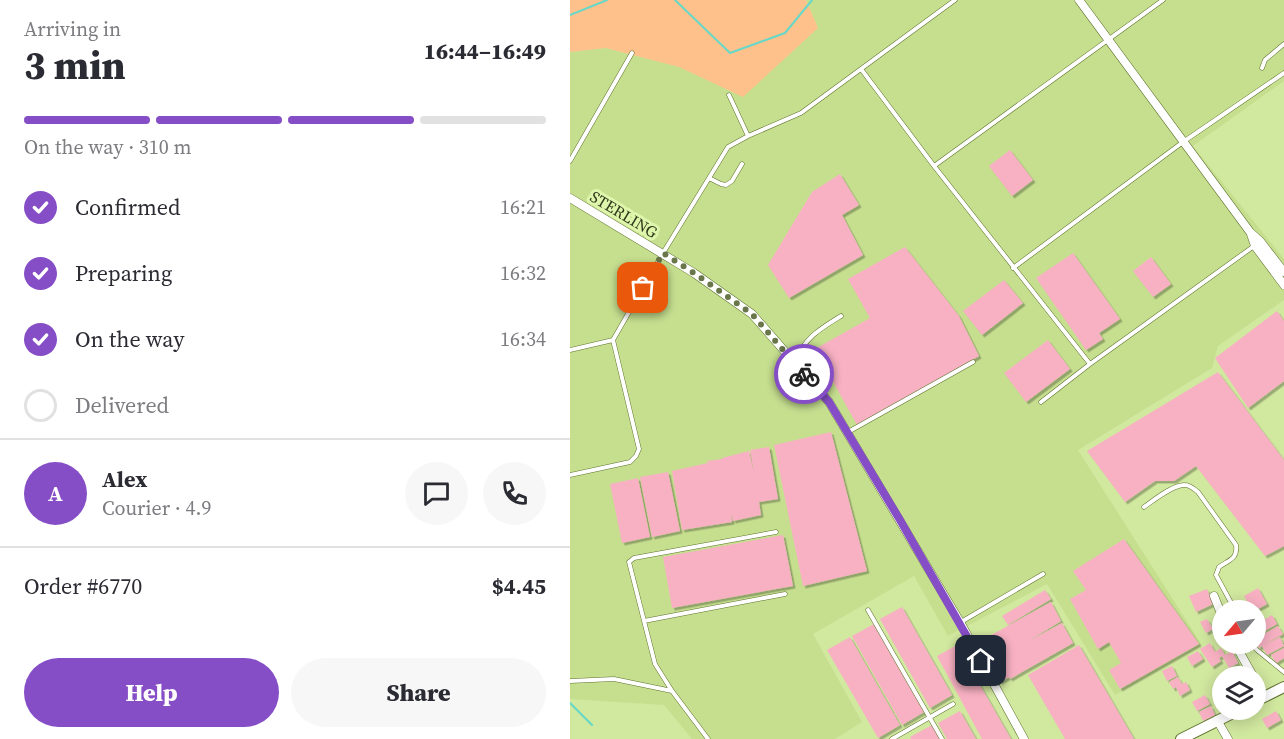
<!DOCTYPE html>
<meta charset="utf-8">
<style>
body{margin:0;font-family:"Source Serif 4",serif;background:#f7f7f7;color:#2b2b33;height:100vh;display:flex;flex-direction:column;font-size:22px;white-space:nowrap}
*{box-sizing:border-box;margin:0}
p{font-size:20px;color:#7c7c81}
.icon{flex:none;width:33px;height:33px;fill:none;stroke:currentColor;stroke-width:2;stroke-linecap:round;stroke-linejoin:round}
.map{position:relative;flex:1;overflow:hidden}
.details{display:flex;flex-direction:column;background:#fff;width:570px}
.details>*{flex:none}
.needle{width:39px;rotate:241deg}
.controls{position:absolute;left:642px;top:600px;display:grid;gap:12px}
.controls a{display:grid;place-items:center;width:54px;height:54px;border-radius:50%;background:#fff;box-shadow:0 3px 15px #0003;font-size:30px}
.pin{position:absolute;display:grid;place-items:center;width:51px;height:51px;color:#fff;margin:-26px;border-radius:12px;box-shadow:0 3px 9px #0006}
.courier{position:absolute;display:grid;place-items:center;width:60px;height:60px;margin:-30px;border:4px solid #864ec6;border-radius:50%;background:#fff;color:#222;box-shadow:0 2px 8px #0007}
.headline em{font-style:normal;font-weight:800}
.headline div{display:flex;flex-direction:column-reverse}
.headline{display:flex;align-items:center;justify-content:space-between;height:102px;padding:0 24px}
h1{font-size:39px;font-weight:800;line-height:45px}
.bar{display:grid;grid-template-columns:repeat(4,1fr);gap:9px 6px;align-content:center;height:72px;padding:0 24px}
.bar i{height:8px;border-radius:4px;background:#e1e1e2}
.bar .on{background:#864ec6}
.bar p{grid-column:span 4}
.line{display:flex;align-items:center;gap:15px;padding:0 24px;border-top:2px solid #e1e1e2}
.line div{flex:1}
.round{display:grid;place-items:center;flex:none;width:63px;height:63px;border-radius:32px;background:#f7f7f7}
ol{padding:0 24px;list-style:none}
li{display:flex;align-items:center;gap:18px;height:66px}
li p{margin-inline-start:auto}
li .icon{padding:6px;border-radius:50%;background:#864ec6;color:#fff;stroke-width:4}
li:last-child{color:#7c7c81}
li i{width:33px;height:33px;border:3px solid #e1e1e2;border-radius:50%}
.action{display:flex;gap:12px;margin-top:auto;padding:12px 24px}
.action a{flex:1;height:69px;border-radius:36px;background:#864ec6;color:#fff;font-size:24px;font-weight:800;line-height:69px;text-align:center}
.action a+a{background:#f7f7f7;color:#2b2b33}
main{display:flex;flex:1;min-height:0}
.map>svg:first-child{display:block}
.built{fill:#c6df8f}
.green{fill:#fec18b}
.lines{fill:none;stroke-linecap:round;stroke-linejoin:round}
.stream{stroke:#66d8c7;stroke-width:2}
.building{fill:#f8b1c3;filter:url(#shadow)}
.lane-casing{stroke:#5f722c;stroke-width:5}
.street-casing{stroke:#5f722c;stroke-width:9}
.secondary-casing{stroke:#5f722c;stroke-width:12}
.lane{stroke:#fff;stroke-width:4}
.street{stroke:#fff;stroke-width:8}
.secondary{stroke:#fff;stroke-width:10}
.done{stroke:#687649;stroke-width:6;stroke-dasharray:0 10.8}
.route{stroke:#864ec6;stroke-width:8}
.labels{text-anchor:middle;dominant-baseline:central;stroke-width:6;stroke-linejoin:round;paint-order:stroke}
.street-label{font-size:16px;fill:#30391b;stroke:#def5ac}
</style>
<main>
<section class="details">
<div class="headline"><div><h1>3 min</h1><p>Arriving in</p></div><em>16:44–16:49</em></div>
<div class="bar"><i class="on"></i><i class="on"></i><i class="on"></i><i></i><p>On the way · 310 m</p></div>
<ol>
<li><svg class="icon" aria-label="check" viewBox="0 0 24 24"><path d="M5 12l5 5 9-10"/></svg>Confirmed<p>16:21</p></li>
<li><svg class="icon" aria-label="check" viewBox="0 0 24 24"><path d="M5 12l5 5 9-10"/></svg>Preparing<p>16:32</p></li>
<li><svg class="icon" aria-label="check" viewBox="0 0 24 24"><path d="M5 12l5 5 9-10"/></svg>On the way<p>16:34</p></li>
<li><i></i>Delivered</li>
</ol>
<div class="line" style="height:108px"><b class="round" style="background:#864ec6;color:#fff">A</b><div><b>Alex</b><p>Courier · 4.9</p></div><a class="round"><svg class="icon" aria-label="chat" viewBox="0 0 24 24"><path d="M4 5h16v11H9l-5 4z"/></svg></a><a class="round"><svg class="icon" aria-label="phone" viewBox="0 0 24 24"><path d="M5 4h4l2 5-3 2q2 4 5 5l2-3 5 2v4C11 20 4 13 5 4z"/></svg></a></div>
<div class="line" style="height:78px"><div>Order #6770</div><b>$4.45</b></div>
<div class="action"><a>Help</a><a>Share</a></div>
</section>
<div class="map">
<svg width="714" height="739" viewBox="0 0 714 739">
<defs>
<filter id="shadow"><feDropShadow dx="2.5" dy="2.5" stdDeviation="0" flood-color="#0004"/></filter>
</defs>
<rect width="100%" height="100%" fill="#d1e89f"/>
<path class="built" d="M236,0H714V81L623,146L714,259V300L648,346L642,368L508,450L632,645L545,695L477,584L378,636L344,576L243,634L292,722L265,739H122L94,705L0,699V52L36,48L109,67L173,96L248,28Z"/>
<path class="green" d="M0,0H236L248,28L173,97L109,67L36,48L0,52Z"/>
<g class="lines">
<path class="stream" d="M105,0L160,53L215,33L242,0
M0,15L37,0
M0,703L22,725"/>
</g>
<path class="building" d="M440,150L463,180L442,196L419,166Z
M270,174L289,205L272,215L293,255L219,298L198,265L242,192Z
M335,247L389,316L409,356L287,425L245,349L300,318L278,279Z
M503,253L550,319L529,333L533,339L516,350L466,278Z
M581,257L601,284L583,297L563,271Z
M434,280L453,303L412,335L393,311Z
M707,311L714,321V381L678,408L645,358Z
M478,340L500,369L456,402L434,373Z
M648,372L714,460V546L695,556L626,466L604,481H585L555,502L517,451Z
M261,432L297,571L233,586L204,445Z
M199,447L208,499L189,502L191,515L163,521L161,513L162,522L112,530L102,471L138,463L137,461L152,459V458L179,451L184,473L180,450Z
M98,472L110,531L82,537L70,477Z
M68,478L80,537L52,543L40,484Z
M213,535L223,586L102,608L93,557Z
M554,539L629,644L550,689L539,670L551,663L539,642L528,649L500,599L516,590L503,571Z
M688,588L697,604L686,610H682L674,596Z
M637,589L643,604L626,612L619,596Z
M475,590L481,599L438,625L432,616Z
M481,602L491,621L457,642L492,623L503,643L440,679L439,677L430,682L415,656L424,650L416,638Z
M332,607L382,695L360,708L310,619Z
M702,615L707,624L686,636V625Z
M637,619L643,629L636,633L630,622Z
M304,624L354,712L332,725L282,636Z
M708,626L713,634L694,645L710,637L714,646L697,655L692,646L689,648L686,642V639Z
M280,637L330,725L308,738L257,650Z
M640,643L645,652L651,648L655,655L662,651L668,663L659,668L652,656L649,658L651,661L642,667L630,649Z
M387,645L441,739H412L367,656Z
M509,645L564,739H495L458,675Z
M714,648V658L706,663L701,655Z
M628,651L633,659L622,666L617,657Z
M602,666L607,676L597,681L592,671Z
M608,677L612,684L616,682L620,690L610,696L606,687L603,689L599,682Z
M635,695L640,704L627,711L622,702Z
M641,706L645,715L633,721L629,712Z
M390,711L406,739H377L368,723Z
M706,711L711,720L697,728L692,719Z
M362,725L371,739H341L340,737Z"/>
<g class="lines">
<g class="lane-casing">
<path id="lane" d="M692,68L695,60L714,44
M291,69L364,166L520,364
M159,95L178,136
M0,161L62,53
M364,166L593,0
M139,178L151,184L156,185L162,181L172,164
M443,268L613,142L714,73
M43,340L93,253L158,147L178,136L231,113L385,0
M0,350L43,340
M225,362C234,338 250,329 271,316
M471,402L520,364L684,246
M278,432L403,362
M0,475L60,462L66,456L69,449L43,340
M574,507C584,500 604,484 615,485C620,485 624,489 628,492L666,545C668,559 659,560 649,567L646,575L665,610
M298,610L372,739
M74,621L215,594
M391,622L473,574
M682,644L687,650L714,672
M0,681L44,679L102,691L138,739
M102,691L85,664L59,562L64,558L206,532
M322,739L383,704"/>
</g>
<g class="street-casing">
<path id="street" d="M509,0L680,232L690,241L714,272
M0,198L124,273L182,314L259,402L390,622L454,739
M681,234L685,246L714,285
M644,596L652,616
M665,644L683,676
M686,682L693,697
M647,720L658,739"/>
</g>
<g class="secondary-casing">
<path id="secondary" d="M686,701L714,687
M611,739L669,710"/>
</g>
<use href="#lane" class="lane"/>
<use href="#street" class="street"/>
<use href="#secondary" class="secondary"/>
</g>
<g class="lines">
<path class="done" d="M73,288L93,253L124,273L182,314L234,374"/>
<path class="route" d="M234,374L259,402L330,520L411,661"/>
</g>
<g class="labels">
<g class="street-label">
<text transform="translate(54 214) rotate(31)">STERLING</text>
</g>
</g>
</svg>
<div class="controls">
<a><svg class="needle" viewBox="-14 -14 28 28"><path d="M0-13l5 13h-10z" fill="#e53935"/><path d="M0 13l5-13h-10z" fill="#7c7c81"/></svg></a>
<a><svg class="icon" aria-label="layers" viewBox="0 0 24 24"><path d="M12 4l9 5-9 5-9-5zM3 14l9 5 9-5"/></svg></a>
</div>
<div class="pin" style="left:73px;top:288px;background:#ea580c"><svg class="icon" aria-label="bag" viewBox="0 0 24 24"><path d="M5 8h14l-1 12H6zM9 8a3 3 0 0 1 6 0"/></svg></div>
<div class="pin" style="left:411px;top:661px;background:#1f2937"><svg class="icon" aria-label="home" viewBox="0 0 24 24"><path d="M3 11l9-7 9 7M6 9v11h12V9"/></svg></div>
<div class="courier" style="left:234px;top:374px"><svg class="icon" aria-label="bike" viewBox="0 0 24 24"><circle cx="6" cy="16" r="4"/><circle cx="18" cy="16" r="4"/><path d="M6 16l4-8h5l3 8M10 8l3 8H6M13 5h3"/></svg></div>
</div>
</main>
